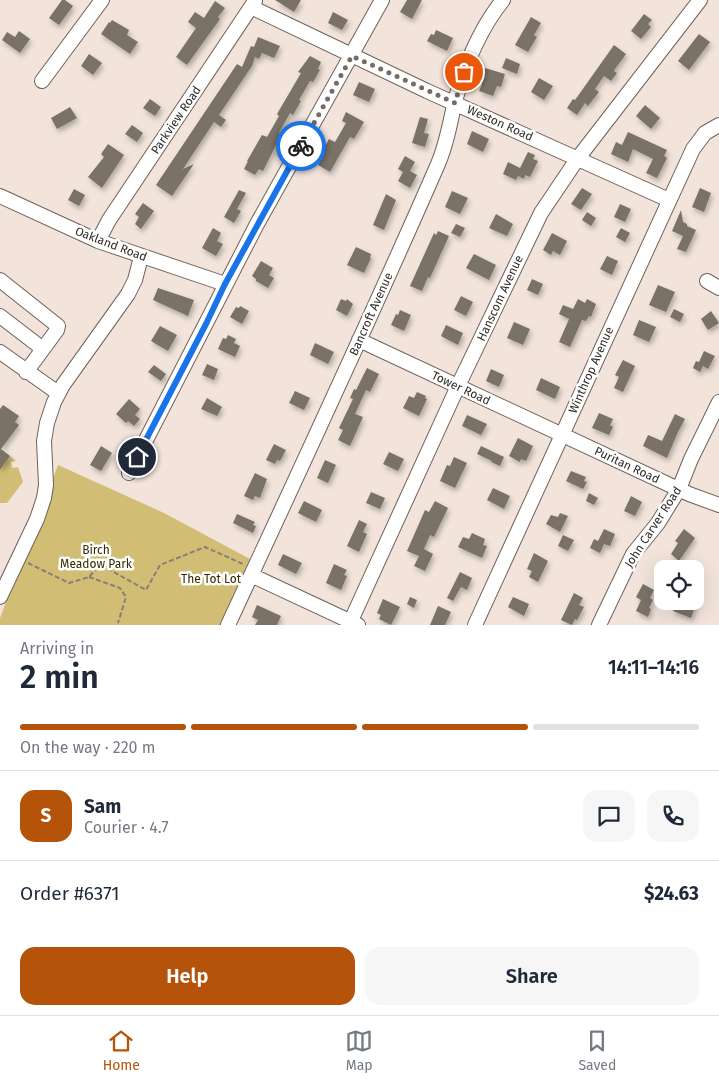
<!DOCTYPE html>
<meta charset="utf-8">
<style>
body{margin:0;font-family:"Fira Sans",sans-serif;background:#f6f6f7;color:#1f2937;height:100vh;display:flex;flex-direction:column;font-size:19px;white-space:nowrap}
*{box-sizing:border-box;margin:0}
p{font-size:16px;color:#747a83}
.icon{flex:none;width:28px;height:28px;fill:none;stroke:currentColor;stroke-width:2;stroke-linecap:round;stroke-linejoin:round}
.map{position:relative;height:625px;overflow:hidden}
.sheet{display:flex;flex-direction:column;background:#fff;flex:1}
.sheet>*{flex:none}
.tools{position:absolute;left:654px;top:560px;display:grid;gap:10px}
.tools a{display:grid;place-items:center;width:50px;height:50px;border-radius:10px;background:#fff;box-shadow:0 5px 20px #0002;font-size:25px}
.pin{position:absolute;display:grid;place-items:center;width:42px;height:42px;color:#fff;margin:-21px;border:2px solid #fff;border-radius:50%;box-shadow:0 1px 5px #0007}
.courier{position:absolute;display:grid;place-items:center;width:50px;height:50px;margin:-25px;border:4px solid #1a73e8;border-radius:50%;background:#fff;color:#222;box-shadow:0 1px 6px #0007}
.summary em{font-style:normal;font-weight:600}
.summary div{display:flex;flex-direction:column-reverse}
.summary{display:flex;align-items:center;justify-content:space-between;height:85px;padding:0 20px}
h1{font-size:32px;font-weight:600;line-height:38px}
.bar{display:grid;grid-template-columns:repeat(4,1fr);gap:8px 5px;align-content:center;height:60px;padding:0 20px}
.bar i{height:6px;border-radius:4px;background:#e0e1e3}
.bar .on{background:#b45309}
.bar p{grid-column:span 4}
.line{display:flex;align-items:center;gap:12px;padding:0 20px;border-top:1px solid #e0e1e3}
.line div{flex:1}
.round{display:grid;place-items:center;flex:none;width:52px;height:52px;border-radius:15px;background:#f6f6f7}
.cta{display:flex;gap:10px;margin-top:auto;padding:10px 20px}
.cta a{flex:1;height:58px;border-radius:15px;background:#b45309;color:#fff;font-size:20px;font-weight:600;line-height:58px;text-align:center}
.cta a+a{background:#f6f6f7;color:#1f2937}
.dock{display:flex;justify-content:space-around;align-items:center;height:70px;border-top:1px solid #e0e1e3;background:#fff;font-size:14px;color:#747a83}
.dock a{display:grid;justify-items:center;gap:2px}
.dock .on{color:#b45309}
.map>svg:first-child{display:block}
.green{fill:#d1bd74}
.building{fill:#7a7266;filter:url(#shadow)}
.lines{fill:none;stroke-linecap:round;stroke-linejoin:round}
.minor-casing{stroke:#6d6159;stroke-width:16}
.path{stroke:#887f7a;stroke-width:2;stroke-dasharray:5 2.5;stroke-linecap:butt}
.minor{stroke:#fff;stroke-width:14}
.done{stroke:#756c67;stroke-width:5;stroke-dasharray:0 9}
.route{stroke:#1a73e8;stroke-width:6}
.labels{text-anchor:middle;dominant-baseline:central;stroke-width:5;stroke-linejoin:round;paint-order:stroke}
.street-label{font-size:12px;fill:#312c29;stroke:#fff}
.park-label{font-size:12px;fill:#362b00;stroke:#fff}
</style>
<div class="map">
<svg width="719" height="625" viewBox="0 0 719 625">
<defs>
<filter id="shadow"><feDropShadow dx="2" dy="3.5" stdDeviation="2.5" flood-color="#0004"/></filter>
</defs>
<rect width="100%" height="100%" fill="#f2e4db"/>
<path class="green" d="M10,456L16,461L11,462L12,468L18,467L23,482L7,503H0V470Z
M58,465L164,513L250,559L222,625H0V618Z"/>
<path class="building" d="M62,0H65L73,6L59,25L49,18Z
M275,0H301L294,12Z
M407,0H422L412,19L400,12Z
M215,1L225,8L218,17L220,19L187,65L176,57L196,28L188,22L195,12L204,18Z
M333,12L348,20L342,30L328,23Z
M644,14L652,20L648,24L651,27L641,39L631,31Z
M531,17L541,23L534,35L537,37L528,52L515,45Z
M112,20L129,30L127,35L138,42L130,54L101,34L109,22L110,23Z
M436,30L453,38L447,51L427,41L431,34L434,35Z
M19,31L30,39L20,53L2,40L7,32L15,37Z
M699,34L710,42L689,70L678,61Z
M258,37L280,46L274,58L262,53L259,59L255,57L252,66L219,115L226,120L221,127L214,122L183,169L194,164L172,196L156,185L237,64L242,67L251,46L254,47Z
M614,45L626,54L615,69L614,71L617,73L611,81L604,76L595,89L599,92L588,106L585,103L577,115L567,108L573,99L575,100Z
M89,54L102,63L93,75L81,66Z
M310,56L321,62L318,69L320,70L313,82L310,81L299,100L301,101L293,115L290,113L281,129L279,133L281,135L263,171L259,169L255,175L244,169L248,161H247L262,135L267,137L279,116L277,114L301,73L298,72Z
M506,58L520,64L517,74L502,68Z
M485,68L505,74L501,87L497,86L493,96L479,91L482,84L479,83Z
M539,78L553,86L544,100L531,92Z
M359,82L375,89L369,102L353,95Z
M150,99L161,107L155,116L143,108Z
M645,105L660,118L651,129L636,116Z
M70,107L77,118L57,129L51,118Z
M346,112L364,122L354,139L350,137L330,172L318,165L324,155L321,153L329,139L335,142L346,123L342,121Z
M420,117L428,119L424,133L429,134L425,147L412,143Z
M132,125L143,133L137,142L125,134Z
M472,131L489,139L483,152L467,144Z
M628,132L667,150L664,156L667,158L657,178L646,173L653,159L633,149L628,162L611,154L616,142L622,145Z
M108,144L124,155L102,188L88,177L104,157L101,154Z
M528,152L535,155L533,159L538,161L530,177L525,175L524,179L518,176L516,180L503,174L508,162L520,168Z
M405,156L415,162L410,171L417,175L410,188L398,181L403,172L398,169Z
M582,188L592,194L581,210L571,204Z
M700,188L711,193L704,212L692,207Z
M74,189L85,195L79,206L68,200Z
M239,190L246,193L237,209L241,211L234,223L224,217Z
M452,191L468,198L460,214L445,207Z
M386,194L396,200L384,230L373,225Z
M143,203L154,211L141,229L135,224L139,217L135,214Z
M620,204L631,209L625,222L614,217Z
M681,210L683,222L687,224V226L696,230L686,252L677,249L683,236L672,231Z
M587,212L596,218L591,226L582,220Z
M496,214L513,224L507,236L489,228Z
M456,224L465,228L460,237L451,233Z
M213,228L221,233L217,241L223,244L216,256L202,248Z
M621,228L630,233L625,242L616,237Z
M438,231L449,236L430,278L428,277L422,291L410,286L434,233L436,235Z
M552,233L567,241L560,255L553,251L551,255L543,250Z
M356,247L371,254L370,258H371L364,273L347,265Z
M474,254L496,265L489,280L466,268Z
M607,256L618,261L612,275L600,269Z
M261,261L273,268L269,275L274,278L268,288L256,281V279L252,276Z
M532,279L543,284L538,295L527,290Z
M658,285L675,292L666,312L649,305Z
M158,288L194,300L188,316L153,300Z
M461,296L473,302L466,316L454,310Z
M341,299L346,301L347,299L353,304L347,316L336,310Z
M578,299L585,303L587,299L596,304L591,317L589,316L586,321L582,320L570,347L559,342L569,319L559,314L563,305L573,309Z
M240,306L249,311L242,324L230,317L236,307L239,308Z
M674,309L684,314L680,322L670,317Z
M400,310L411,315L404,331L391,325L396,314L398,315Z
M711,311L719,323L708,330L701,319Z
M639,320L656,327L649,342L633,335Z
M514,322L530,329L523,345L507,338Z
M446,325L463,333L458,345L441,336Z
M160,326L177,335L168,351L151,341Z
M228,335L236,339L234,343L240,346L235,357L218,349L223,338L226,339Z
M315,343L334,352L328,364L310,355Z
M704,351L715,356L708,369L703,366L700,372L693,368L696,361L699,362Z
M623,360L635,366L623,392L614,388L619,377L615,375Z
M207,364L218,369L214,380L202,375Z
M154,365L166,374L161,381L148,372Z
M367,368L379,374L370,392L366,390L355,414L363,417L350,446L338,440L343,430L339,428L353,399L350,398L354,389L356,390Z
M491,369L504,375L499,387L486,381Z
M541,378L560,387L555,399L536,390Z
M295,391L310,398L304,410L289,403Z
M417,392L426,396L425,398L427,399L419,416L403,408L409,396L414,398Z
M207,398L222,407L217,416L201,409Z
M129,399L140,409L135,415L140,419L134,426L128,421L126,423L116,414Z
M3,405L19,416L15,422L19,425L1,449L10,456L0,470V409Z
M599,413L613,419L610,425L613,427L609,435L592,428Z
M675,414L685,419L678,432L667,458L643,446L648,435L662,441Z
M467,415L487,424L481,435L462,426Z
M518,438L533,446L526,461L521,459L520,462L509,456Z
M274,444L286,450L280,461L277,460L275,464L266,460Z
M101,446L112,453L101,471L90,465Z
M481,446L504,457L500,466L491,462L492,461L477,454Z
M389,452L404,459L398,471L383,464Z
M454,457L467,463L455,488L440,481L447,465L450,466Z
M325,460L336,465L328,483L317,478Z
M571,471L586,477L584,481L587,482L583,489L566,481Z
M255,473L267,479L260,498L255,496L253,500L244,496Z
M493,488L510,496L504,509L487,500Z
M371,492L385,498L380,509L366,503Z
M589,493L598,498L594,505L586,501Z
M631,496L642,502L635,516L624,511Z
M304,501L322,510L316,522L298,513Z
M435,501L448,508L434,537L430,535L424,549L433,554L425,571L414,566L419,556L407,551L425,510L429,512Z
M560,513L568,516L560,532L546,524L551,515L558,517Z
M237,514L255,522L253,525L256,526L253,533L233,523Z
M359,520L367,524L363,532L367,534L359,552L347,546Z
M604,529L615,534L610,546L604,544L600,553L590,548L594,539L598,541Z
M684,529L695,538L679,561L671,554L678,543L675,541Z
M472,533L485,539L483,545L487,546L482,558L458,547L463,537L469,539Z
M563,535L574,540L568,551L558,546Z
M534,553L548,561L538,582L529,577L532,571L527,569Z
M283,554L302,563L296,574L278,565Z
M334,564L347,570L344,575L347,576L341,590L326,583Z
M460,572L472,578L467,590L461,587L453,601L447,598Z
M643,584L654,590L650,598L653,600L649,608L651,609L648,617L636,611L641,600L636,597Z
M574,593L583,598L579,605L584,607L577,620L575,619L572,625L561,620Z
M410,597L417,600L414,608L407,604Z
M513,597L529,604L524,616L508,607Z
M383,599L400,607L391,625L379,619L381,615L377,613Z
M677,601H697L691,618L673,611Z
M257,605L281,616L277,625H255L258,620L252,617Z
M438,606L451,612L445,625H430Z"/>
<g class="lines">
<g class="minor-casing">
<path id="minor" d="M251,7L427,91L669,200
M42,81L102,0
M0,196L98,241L225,284
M98,241L109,220L255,1
M0,280L58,326L57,330L26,372
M707,281L719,288
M0,316L43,349
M359,340L689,494L719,505
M0,352L58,393
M129,473L257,224L382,0
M251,575L358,625
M0,597L37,519L44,498L46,485L44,441L47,423L54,402L63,385L128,294L135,280L141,257
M228,625C299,472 371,318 438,164C446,145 450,125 454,105C464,67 478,31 503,0
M349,625L458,386L541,213L578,158L700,0
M475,625L693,149L705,133L719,125
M599,625L633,554L658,523L679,489L691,459L719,402"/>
</g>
<path class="path" d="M28,563L69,583L89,577L97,568L103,566L146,590L160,565L205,547L243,564
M89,577L120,588L126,597L118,623"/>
<use href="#minor" class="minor"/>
</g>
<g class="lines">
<path class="done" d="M301,146L352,56L455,103L464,72"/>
<path class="route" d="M137,457L206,324L225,284L301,146"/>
</g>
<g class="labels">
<g class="street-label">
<text transform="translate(176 120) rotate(-56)">Parkview Road</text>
<text transform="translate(500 123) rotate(24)">Weston Road</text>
<text transform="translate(111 244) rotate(21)">Oakland Road</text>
<text transform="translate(500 298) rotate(-65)">Hanscom Avenue</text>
<text transform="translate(371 314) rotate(-66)">Bancroft Avenue</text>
<text transform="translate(591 370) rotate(-66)">Winthrop Avenue</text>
<text transform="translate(461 388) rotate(25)">Tower Road</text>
<text transform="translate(627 465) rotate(25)">Puritan Road</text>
<text transform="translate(653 527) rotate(-57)">John Carver Road</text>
</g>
<g class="park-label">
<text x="96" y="550">Birch<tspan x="96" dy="14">Meadow Park</tspan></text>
<text x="211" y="579">The Tot Lot</text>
</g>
</g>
</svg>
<div class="tools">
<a><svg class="icon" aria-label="locate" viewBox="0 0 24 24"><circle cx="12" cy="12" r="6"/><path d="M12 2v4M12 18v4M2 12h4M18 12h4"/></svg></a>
</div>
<div class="pin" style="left:464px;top:72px;background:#ea580c"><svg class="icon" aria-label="bag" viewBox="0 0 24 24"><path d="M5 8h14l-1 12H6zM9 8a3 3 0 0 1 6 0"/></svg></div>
<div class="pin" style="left:137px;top:457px;background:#1f2937"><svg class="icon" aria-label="home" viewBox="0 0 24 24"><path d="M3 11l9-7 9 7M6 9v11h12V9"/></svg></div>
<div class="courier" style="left:301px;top:146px"><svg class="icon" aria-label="bike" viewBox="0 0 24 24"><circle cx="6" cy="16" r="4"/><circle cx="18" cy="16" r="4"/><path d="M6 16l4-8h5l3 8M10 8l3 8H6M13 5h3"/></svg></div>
</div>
<section class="sheet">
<div class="summary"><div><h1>2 min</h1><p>Arriving in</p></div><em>14:11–14:16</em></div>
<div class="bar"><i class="on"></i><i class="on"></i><i class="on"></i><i></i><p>On the way · 220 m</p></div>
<div class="line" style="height:90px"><b class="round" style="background:#b45309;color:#fff">S</b><div><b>Sam</b><p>Courier · 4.7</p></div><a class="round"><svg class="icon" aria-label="chat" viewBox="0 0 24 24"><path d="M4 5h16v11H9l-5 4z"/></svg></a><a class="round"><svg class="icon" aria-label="phone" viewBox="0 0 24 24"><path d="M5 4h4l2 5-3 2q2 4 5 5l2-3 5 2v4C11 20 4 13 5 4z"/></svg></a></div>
<div class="line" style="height:65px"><div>Order #6371</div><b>$24.63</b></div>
<div class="cta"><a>Help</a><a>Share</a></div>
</section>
<nav class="dock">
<a class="on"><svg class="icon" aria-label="home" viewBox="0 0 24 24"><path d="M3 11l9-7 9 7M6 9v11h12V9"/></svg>Home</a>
<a><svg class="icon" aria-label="map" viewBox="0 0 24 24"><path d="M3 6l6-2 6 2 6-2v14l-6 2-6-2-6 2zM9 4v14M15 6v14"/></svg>Map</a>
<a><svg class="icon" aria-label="saved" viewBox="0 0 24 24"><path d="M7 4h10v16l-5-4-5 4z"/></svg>Saved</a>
</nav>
